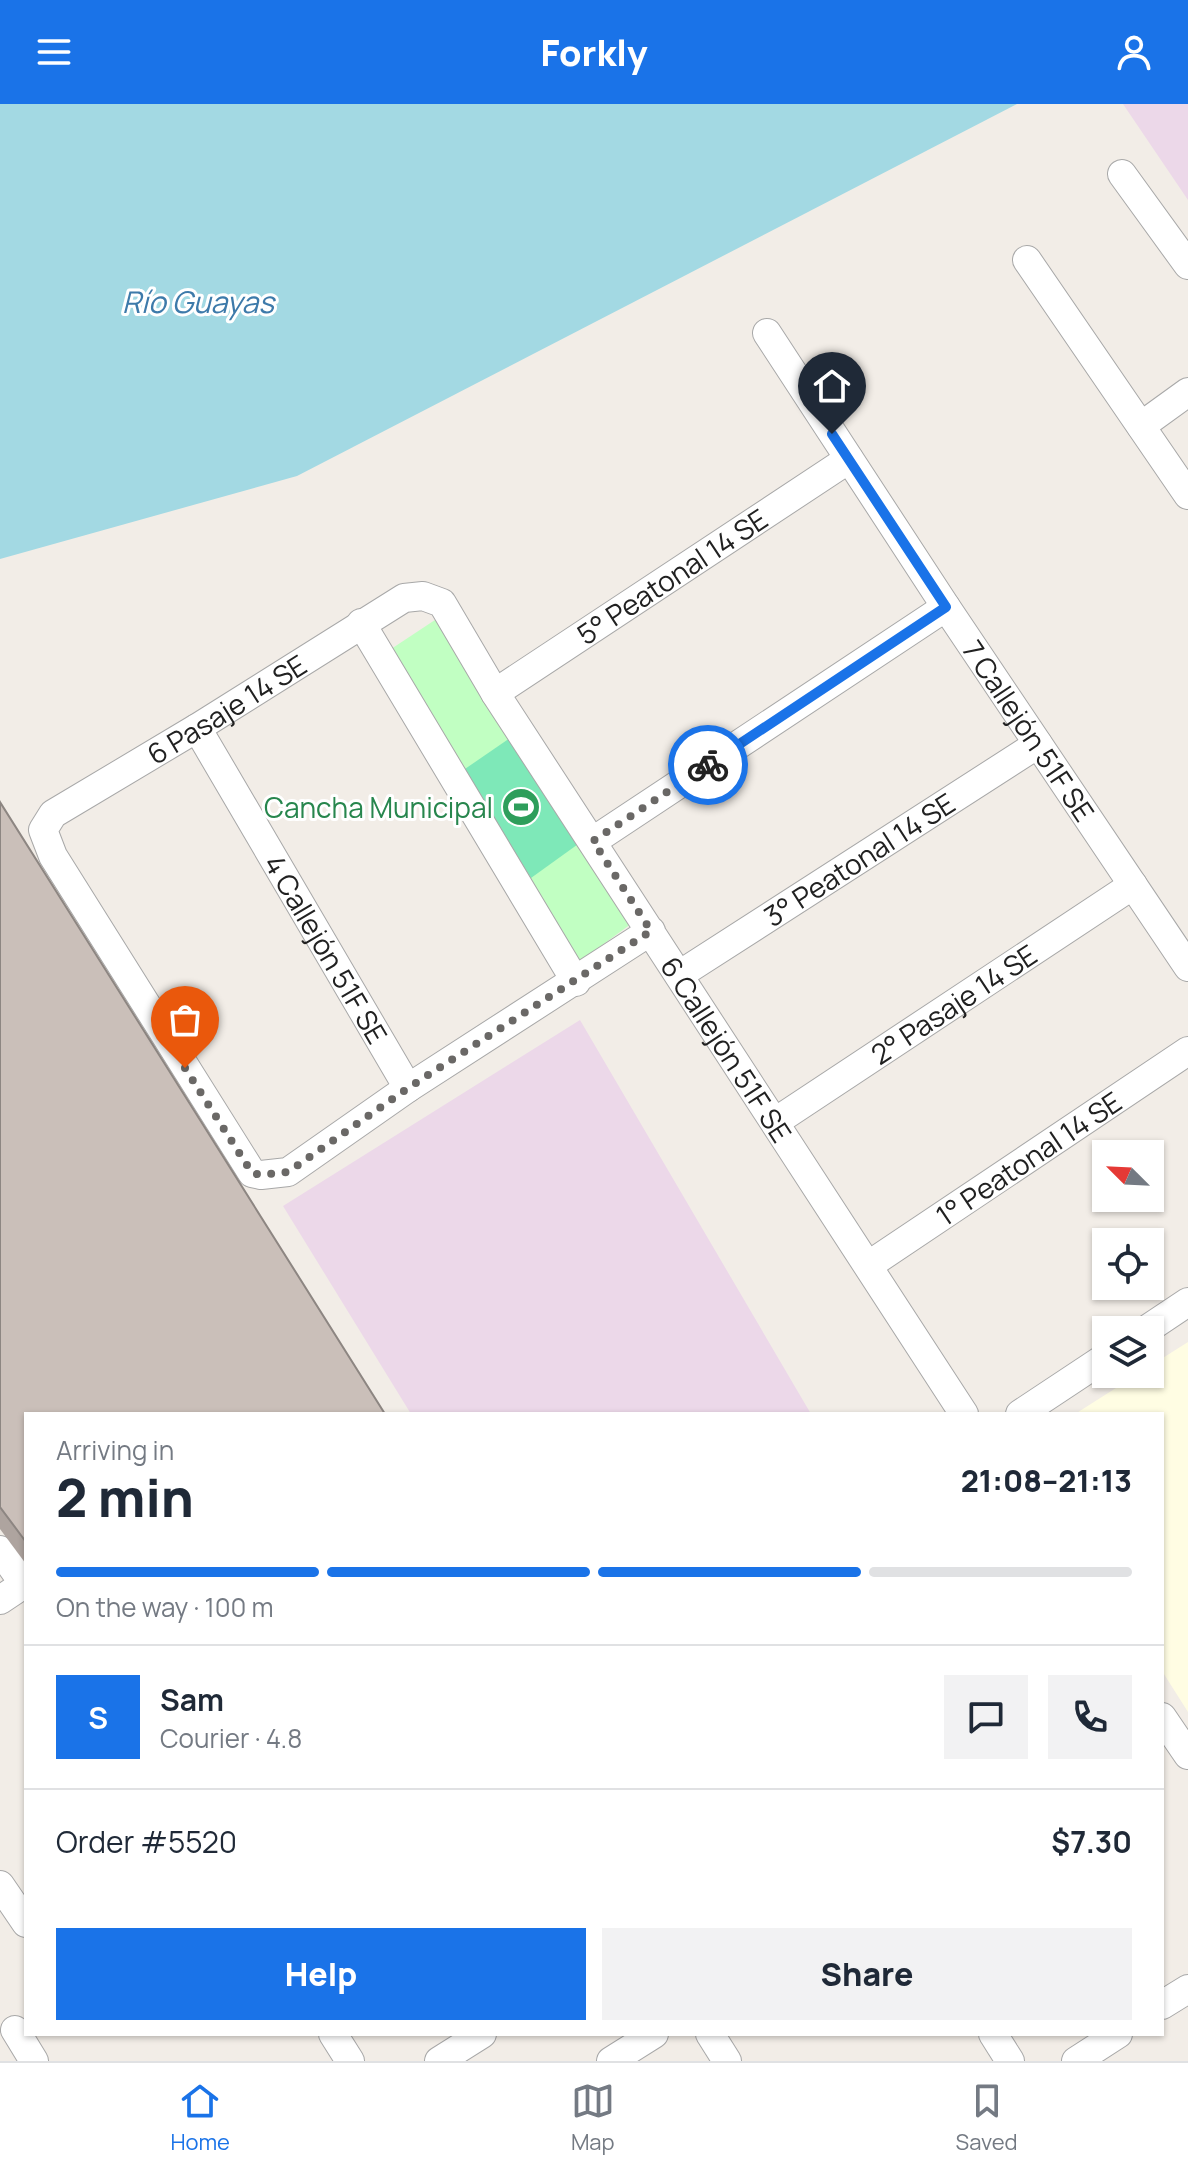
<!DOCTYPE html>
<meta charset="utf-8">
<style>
body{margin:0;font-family:Manrope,sans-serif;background:#f2f2f3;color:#1f2937;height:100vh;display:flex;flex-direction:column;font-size:30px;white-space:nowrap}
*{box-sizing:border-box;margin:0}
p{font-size:26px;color:#747a83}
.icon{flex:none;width:44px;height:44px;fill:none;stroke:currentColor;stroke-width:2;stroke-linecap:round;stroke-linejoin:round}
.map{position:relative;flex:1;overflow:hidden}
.panel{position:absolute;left:24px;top:1308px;width:1140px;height:624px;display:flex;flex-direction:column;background:#fff;border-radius:0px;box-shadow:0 2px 6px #0004}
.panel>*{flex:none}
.needle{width:52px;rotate:294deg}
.fabs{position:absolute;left:1092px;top:1036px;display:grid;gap:16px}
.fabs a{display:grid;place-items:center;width:72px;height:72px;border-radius:0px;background:#fff;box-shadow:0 2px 6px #0004;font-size:40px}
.pin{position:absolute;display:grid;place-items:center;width:68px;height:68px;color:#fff;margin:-82px -34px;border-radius:50% 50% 50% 0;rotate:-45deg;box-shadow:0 0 8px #0007}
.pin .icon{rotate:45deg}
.courier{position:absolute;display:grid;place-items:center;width:80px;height:80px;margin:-40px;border:6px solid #1a73e8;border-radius:50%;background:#fff;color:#222;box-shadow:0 2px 10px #0007}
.summary em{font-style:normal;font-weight:800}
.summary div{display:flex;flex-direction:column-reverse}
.summary{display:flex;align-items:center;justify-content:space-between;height:136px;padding:0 32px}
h1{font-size:52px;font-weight:800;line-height:60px}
.bar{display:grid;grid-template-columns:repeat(4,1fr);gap:12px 8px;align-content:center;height:96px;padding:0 32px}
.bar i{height:10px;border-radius:6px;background:#e0e1e3}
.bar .selected{background:#1a73e8}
.bar p{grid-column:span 4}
.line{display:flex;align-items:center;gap:20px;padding:0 32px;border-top:2px solid #e0e1e3}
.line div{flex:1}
.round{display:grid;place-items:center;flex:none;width:84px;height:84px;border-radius:0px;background:#f2f2f3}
.action{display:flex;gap:16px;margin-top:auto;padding:16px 32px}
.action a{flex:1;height:92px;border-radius:0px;background:#1a73e8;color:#fff;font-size:32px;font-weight:800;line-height:92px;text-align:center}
.action a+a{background:#f2f2f3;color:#1f2937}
header{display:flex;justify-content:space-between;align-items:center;height:104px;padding:0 32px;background:#1a73e8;color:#fff;font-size:36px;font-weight:800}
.menu{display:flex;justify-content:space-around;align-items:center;height:112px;border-top:2px solid #e0e1e3;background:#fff;font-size:22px;color:#747a83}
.menu a{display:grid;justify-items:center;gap:4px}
.menu .selected{color:#1a73e8}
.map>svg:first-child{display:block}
.industrial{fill:#ecd8e9}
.education{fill:#fffde3}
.park{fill:#c1ffc2}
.pitch{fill:#7ee8b8}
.water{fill:#a3d9e3}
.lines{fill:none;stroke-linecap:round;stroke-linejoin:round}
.minor-casing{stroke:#a8a8a8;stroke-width:30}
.minor{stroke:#fff;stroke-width:28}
.wall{fill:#aea49f}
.building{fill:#cabfb9;stroke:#8d8682;stroke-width:2}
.done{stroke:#6a6866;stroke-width:8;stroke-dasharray:0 14.4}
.route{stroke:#1a73e8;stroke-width:10}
.labels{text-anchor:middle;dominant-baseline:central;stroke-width:6;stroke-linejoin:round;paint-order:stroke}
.street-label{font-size:28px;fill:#212121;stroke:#fff}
.leisure-label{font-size:28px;fill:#27864d;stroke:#fff;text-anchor:end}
.water-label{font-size:30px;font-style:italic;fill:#3d7aaa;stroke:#fff}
</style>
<header><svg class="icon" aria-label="menu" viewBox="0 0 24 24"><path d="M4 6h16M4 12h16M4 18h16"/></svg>Forkly<svg class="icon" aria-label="person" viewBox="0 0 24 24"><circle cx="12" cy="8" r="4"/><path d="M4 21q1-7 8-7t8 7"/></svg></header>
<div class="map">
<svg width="1188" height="1957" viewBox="0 0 1188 1957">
<rect width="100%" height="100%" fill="#f2ede7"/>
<path class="industrial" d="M1123,0H1188V96Z
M580,916L811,1310H411L283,1102Z"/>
<path class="education" d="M1188,1238V1608L1162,1567V1310H1075L1138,1270H1150V1262Z"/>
<path class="park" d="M441,512L635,817L575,861L385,549Z"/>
<path class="pitch" d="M513,632L581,738L531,774L462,667Z"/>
<path class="water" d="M0,0H1017L297,372L0,455Z"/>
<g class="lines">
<g class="minor-casing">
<g id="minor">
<path d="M1122,70L1188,161"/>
<path d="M1027,156L1188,391"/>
<path id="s1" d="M767,229L946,503L1188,863"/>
<path d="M1141,322L1188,288"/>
<path d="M361,519L576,878"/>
<path id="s2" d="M495,589L849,355"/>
<path id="s3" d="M197,624L408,984"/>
<path d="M593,737L946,503"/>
<path id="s4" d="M651,827L408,984L288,1068L261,1071L252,1069L53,752L43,726L53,710L197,624L404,494L423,492L442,499L495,589L964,1310"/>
<path id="s5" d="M679,871L1038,640"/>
<path id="s6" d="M775,1018L1133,781"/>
<path id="s7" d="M869,1161L1188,947"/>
<path d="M1146,1226L1188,1198"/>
<path d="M1020,1310L1106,1253"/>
<path d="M0,1446L26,1483"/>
<path d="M0,1496L24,1480"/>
<path d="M1162,1613L1188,1651"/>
<path d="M0,1781L26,1819"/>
<path d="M1162,1901L1188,1885"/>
<path d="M15,1926L34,1957"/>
<path d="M333,1930L350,1957"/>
<path d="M710,1930L727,1957"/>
<path d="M993,1930L1010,1957"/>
<path d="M439,1957L482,1930"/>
<path d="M611,1957L654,1930"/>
<path d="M1076,1957L1118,1930"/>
</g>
</g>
<use href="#minor" class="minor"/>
</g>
<path class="wall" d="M0,698L26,1310V1460L0,1425Z"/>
<path class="building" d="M0,698L385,1310H26V1438L0,1403Z"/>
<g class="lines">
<path class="done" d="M185,964L252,1069L261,1071L288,1068L408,984L651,827L593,737L708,661"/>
<path class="route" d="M708,661L946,503L832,330"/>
</g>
<defs>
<g id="stadium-disc" transform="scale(2)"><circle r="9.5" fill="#2e9e5b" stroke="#fff"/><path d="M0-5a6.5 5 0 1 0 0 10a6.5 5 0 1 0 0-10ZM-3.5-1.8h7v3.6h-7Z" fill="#fff"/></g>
</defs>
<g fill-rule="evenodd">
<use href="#stadium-disc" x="521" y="703"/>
</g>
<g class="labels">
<g class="street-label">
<text stroke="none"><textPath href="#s2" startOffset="212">5° Peatonal 14 SE</textPath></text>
<text stroke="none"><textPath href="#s4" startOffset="1096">6 Pasaje 14 SE</textPath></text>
<text stroke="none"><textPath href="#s1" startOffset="476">7 Callejón 51F SE</textPath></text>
<text stroke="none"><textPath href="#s5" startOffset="214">3° Peatonal 14 SE</textPath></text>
<text stroke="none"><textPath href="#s3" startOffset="256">4 Callejón 51F SE</textPath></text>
<text stroke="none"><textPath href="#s6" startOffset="214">2° Pasaje 14 SE</textPath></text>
<text stroke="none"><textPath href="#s4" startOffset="1874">6 Callejón 51F SE</textPath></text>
<text stroke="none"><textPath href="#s7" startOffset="192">1° Peatonal 14 SE</textPath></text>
</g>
<g class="leisure-label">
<text x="493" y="703">Cancha Municipal</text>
</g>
<g class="water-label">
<text x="198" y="197">Río Guayas</text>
</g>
</g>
</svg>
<div class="fabs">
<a><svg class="needle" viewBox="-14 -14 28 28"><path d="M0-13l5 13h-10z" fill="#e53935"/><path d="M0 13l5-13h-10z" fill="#747a83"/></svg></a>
<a><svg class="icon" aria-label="locate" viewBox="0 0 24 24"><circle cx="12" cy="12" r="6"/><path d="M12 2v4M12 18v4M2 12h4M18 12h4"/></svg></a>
<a><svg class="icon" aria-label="layers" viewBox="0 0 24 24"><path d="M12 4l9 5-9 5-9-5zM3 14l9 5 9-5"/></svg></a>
</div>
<div class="pin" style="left:185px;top:964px;background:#ea580c"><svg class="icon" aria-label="bag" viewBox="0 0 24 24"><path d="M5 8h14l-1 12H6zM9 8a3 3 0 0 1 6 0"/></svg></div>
<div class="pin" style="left:832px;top:330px;background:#1f2937"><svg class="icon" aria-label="home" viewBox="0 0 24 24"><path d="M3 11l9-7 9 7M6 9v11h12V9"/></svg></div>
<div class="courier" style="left:708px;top:661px"><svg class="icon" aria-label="bike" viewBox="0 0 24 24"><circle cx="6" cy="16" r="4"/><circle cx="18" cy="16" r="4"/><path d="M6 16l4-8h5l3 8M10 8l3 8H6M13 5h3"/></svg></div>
<section class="panel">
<div class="summary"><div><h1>2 min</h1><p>Arriving in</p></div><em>21:08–21:13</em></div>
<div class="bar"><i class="selected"></i><i class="selected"></i><i class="selected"></i><i></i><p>On the way · 100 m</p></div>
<div class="line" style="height:144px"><b class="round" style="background:#1a73e8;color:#fff">S</b><div><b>Sam</b><p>Courier · 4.8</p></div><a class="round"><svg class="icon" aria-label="chat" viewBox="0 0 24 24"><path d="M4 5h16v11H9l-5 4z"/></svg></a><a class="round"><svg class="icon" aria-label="phone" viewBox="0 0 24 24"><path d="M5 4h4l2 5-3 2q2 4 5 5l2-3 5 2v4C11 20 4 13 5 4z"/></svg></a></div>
<div class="line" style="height:104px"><div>Order #5520</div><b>$7.30</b></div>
<div class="action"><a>Help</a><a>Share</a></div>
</section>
</div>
<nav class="menu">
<a class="selected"><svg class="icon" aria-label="home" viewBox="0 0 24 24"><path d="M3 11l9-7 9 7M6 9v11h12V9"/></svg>Home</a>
<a><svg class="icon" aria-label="map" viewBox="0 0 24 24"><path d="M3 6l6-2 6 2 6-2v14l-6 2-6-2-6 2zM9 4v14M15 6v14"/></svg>Map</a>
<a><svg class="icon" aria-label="saved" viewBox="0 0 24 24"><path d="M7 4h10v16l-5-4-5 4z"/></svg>Saved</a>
</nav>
